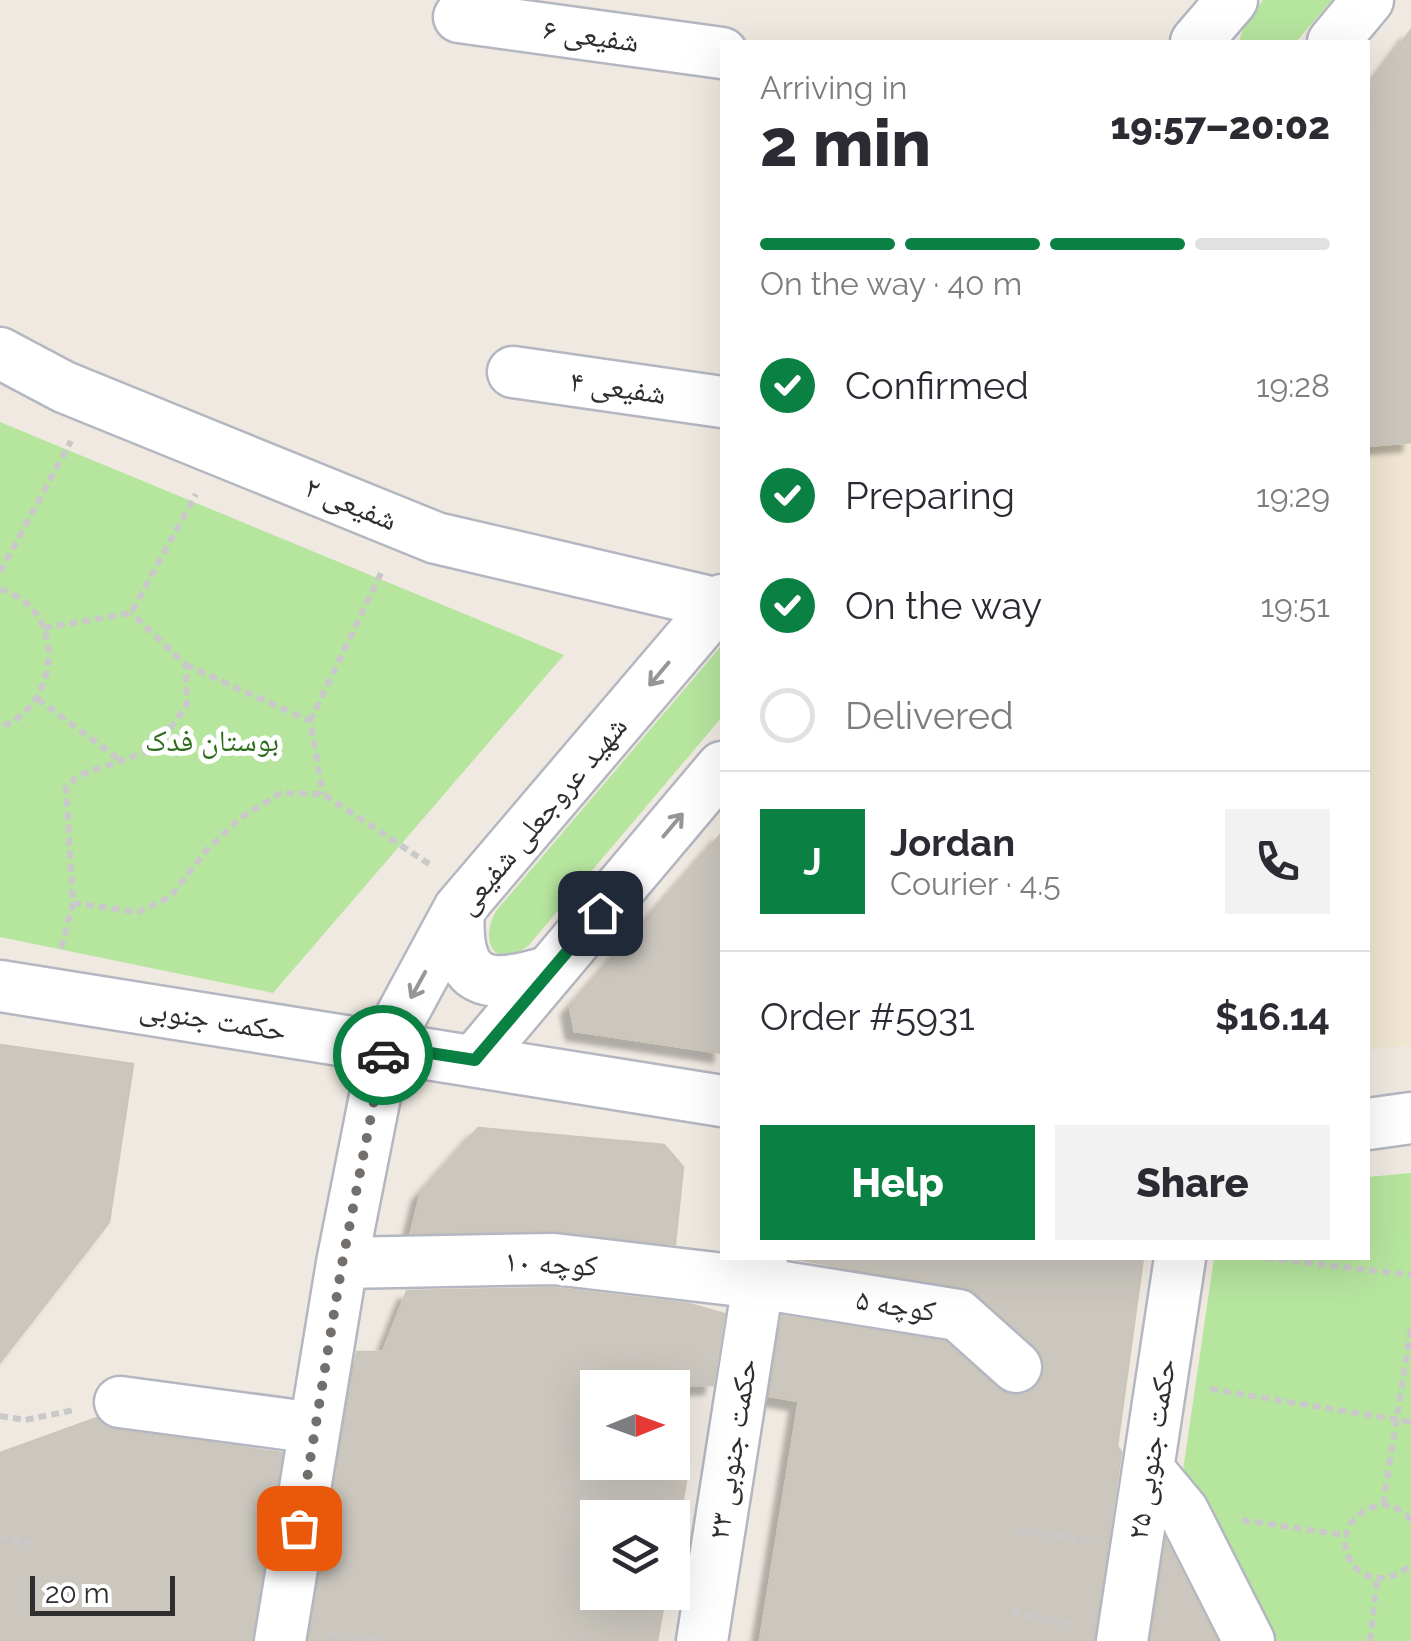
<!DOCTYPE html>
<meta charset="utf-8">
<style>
body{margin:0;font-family:Raleway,"Noto Naskh Arabic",sans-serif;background:#f2f2f3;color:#2b2b33;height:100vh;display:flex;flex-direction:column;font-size:38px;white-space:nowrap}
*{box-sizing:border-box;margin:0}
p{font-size:32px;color:#7c7c81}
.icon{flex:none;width:55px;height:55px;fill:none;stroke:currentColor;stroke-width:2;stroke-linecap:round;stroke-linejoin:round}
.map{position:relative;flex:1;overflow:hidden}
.panel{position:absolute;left:720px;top:40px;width:650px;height:1220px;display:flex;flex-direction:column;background:#fff;border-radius:0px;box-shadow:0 10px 40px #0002}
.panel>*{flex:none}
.needle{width:65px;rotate:89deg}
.buttons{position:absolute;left:580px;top:1370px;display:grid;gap:20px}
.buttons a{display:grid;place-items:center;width:110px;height:110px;border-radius:0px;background:#fff;box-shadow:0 10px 40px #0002;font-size:50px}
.scale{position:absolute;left:30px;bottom:25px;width:145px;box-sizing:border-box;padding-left:10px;border:5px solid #2e2e2e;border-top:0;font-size:28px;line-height:35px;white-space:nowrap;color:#2e2e2e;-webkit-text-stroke:8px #fff;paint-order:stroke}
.pin{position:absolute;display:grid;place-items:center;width:85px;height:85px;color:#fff;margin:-42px;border-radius:20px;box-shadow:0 5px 15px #0006}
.courier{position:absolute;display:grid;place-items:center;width:100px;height:100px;margin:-50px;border:8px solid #0b8043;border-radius:50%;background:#fff;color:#222;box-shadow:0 2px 12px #0007}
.overview em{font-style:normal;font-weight:800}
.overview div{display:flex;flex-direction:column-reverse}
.overview{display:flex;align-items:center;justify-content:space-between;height:170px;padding:0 40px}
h1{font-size:65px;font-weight:800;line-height:75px}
.bar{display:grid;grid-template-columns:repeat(4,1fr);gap:15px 10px;align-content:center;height:120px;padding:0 40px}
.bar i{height:12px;border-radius:8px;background:#e1e1e2}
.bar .on{background:#0b8043}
.bar p{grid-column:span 4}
.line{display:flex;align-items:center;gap:25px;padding:0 40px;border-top:2px solid #e1e1e2}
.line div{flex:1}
.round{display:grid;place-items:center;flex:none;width:105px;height:105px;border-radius:0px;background:#f2f2f3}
ol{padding:0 40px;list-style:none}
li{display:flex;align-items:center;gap:30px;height:110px}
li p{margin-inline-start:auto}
li .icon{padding:10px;border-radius:50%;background:#0b8043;color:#fff;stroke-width:4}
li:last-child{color:#7c7c81}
li i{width:55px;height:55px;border:5px solid #e1e1e2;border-radius:50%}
.cta{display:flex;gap:20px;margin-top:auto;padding:20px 40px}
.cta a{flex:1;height:115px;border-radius:0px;background:#0b8043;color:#fff;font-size:40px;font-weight:800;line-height:115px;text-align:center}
.cta a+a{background:#f2f2f3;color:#2b2b33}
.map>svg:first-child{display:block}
.education{fill:#f0e6d1}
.green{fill:#b6e59e}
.building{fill:#cbc7bf;stroke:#cbc5ba;stroke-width:2.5;filter:url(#shadow)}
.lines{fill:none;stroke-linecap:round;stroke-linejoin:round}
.minor-casing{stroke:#b4b7c1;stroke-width:55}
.path{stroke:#c9c9c9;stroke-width:6;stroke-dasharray:8 5;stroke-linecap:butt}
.minor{stroke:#fff;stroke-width:50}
.oneway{stroke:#969696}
.done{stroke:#726f6d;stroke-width:10;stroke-dasharray:0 18}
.route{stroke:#0b8043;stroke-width:12}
.labels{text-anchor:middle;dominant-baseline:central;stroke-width:10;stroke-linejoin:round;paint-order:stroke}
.street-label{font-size:30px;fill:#2e2e2e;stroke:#fff}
.park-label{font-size:30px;fill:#2c6e1b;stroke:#fff}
</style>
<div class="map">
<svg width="1411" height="1641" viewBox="0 0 1411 1641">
<defs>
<filter id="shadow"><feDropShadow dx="-9" dy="9" stdDeviation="2.5" flood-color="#0004"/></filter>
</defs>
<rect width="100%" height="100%" fill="#efe9e1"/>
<path class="education" d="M1411,442V1045L1368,1050V446Z"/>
<path class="green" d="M1263,0H1332L1296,42H1239L1244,25Z
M0,422L564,655L273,993L0,937Z
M722,645V717L528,946C494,970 479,942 496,911Z
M1411,1173V1641H1235L1173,1539L1214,1258H1368V1177Z"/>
<path class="building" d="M1411,30V442L1368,446V168L1371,84Z
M722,833V1053L575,1031L570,1006Z
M0,1045L133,1064L109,1222L0,1362Z
M478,1128L664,1145L683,1167L675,1244L554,1230L411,1233L421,1192Z
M790,1258H1143L1117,1446L1121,1452L1094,1641H760L799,1401L770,1396L782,1316L945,1342L997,1388L1009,1395L1026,1394L1038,1385L1044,1372L1043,1357L1035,1346L977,1294L964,1287Z
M553,1288L689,1304L724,1314L713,1385L598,1388V1462H689L680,1518H598V1592H666L657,1641H309L357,1352H383L407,1291Z
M97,1418L103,1425L116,1430L282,1453L252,1641H0V1453Z
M1166,1541L1217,1641H1151Z"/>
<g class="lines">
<g class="minor-casing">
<path id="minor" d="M459,17L722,53
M1196,42L1232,0
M1333,42L1368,0
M0,353L64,387L436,538L719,604
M513,372L722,402
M459,909C454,986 486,991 550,971
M0,986L722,1101
M475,1060L722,767
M1368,1124L1411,1118
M342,1263L554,1259L758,1283L958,1315L1016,1367
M120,1402L315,1428
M1148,1469L1183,1511L1249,1641
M280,1641L342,1263L385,1046L459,909L722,600
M702,1641L762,1258
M1122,1641L1180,1258"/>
</g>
<path class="path" d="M0,572L71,441
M0,589C7,592 15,595 21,599C68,632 51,710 0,727
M44,628L131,613L196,494
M186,665L310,721L323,794
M38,699L121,761
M310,721L383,569
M73,903L138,912L170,897L206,851L240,818L281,793L323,794L432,866
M61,948L73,903L66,788L77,776L157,748L187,704L186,665L131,613
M1266,1258L1411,1275
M1210,1389L1411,1422
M0,1416L25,1420L74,1410
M581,1499L674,1515
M1383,1504L1411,1329
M1242,1520L1344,1535
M1411,1520C1402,1510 1390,1502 1376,1506C1314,1525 1356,1610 1411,1565
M1018,1530L1091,1541
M0,1538L32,1543
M1012,1612L1074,1624
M329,1634L382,1641
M1370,1641L1377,1580"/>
<use href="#minor" class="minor"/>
</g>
<defs><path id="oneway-shaft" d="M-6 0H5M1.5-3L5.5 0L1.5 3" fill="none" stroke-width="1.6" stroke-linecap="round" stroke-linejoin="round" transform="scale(2.5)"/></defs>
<g class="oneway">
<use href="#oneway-shaft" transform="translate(659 674) rotate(130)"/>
<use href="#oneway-shaft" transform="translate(673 825) rotate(-50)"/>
<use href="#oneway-shaft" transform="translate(418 985) rotate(119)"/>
</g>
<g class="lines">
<path class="done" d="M299,1528L342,1264L383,1055"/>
<path class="route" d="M383,1055L385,1046L475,1060L600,913"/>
</g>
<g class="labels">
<g class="street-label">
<text transform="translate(591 35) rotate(8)">شفیعی ۶</text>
<text transform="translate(618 387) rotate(8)">شفیعی ۴</text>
<text transform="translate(351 503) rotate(22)">شفیعی ۲</text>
<text transform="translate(541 815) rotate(-50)">شهید عروجعلی شفیعی</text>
<text transform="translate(213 1019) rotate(9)">حکمت جنوبی</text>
<text transform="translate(551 1263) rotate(3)">کوچه ۱۰</text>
<text transform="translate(896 1305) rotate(9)">کوچه ۵</text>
<text transform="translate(732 1449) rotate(-81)">حکمت جنوبی ۲۳</text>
<text transform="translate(1151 1449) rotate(-81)">حکمت جنوبی ۲۵</text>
</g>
<g class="park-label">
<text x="212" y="740">بوستان فدک</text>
</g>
</g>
</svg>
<div class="buttons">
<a><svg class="needle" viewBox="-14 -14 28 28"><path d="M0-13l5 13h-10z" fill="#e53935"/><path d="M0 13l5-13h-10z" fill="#7c7c81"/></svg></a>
<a><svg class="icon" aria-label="layers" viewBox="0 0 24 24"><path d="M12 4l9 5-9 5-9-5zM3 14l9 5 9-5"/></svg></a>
</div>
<div class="scale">20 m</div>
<div class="pin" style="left:299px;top:1528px;background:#ea580c"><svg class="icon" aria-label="bag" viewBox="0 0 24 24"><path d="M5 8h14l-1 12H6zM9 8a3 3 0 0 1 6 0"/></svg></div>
<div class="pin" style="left:600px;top:913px;background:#1f2937"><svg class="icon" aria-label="home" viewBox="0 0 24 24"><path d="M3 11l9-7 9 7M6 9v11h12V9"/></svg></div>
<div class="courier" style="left:383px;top:1055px"><svg class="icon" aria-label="car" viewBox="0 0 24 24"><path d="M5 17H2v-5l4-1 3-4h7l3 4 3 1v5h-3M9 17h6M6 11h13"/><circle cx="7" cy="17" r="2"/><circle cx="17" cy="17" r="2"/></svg></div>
<section class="panel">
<div class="overview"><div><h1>2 min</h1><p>Arriving in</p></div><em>19:57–20:02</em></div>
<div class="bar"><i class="on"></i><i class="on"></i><i class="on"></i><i></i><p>On the way · 40 m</p></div>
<ol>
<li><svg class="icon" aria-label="check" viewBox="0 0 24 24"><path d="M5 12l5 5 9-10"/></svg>Confirmed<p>19:28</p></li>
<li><svg class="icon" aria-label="check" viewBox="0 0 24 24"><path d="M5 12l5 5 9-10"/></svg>Preparing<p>19:29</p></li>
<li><svg class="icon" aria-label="check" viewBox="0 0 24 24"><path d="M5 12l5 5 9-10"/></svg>On the way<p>19:51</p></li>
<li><i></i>Delivered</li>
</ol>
<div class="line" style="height:180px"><b class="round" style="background:#0b8043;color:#fff">J</b><div><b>Jordan</b><p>Courier · 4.5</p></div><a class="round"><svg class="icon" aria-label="phone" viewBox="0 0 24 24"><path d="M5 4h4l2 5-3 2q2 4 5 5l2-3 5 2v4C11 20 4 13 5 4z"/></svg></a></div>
<div class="line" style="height:130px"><div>Order #5931</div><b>$16.14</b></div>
<div class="cta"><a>Help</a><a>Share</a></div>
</section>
</div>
